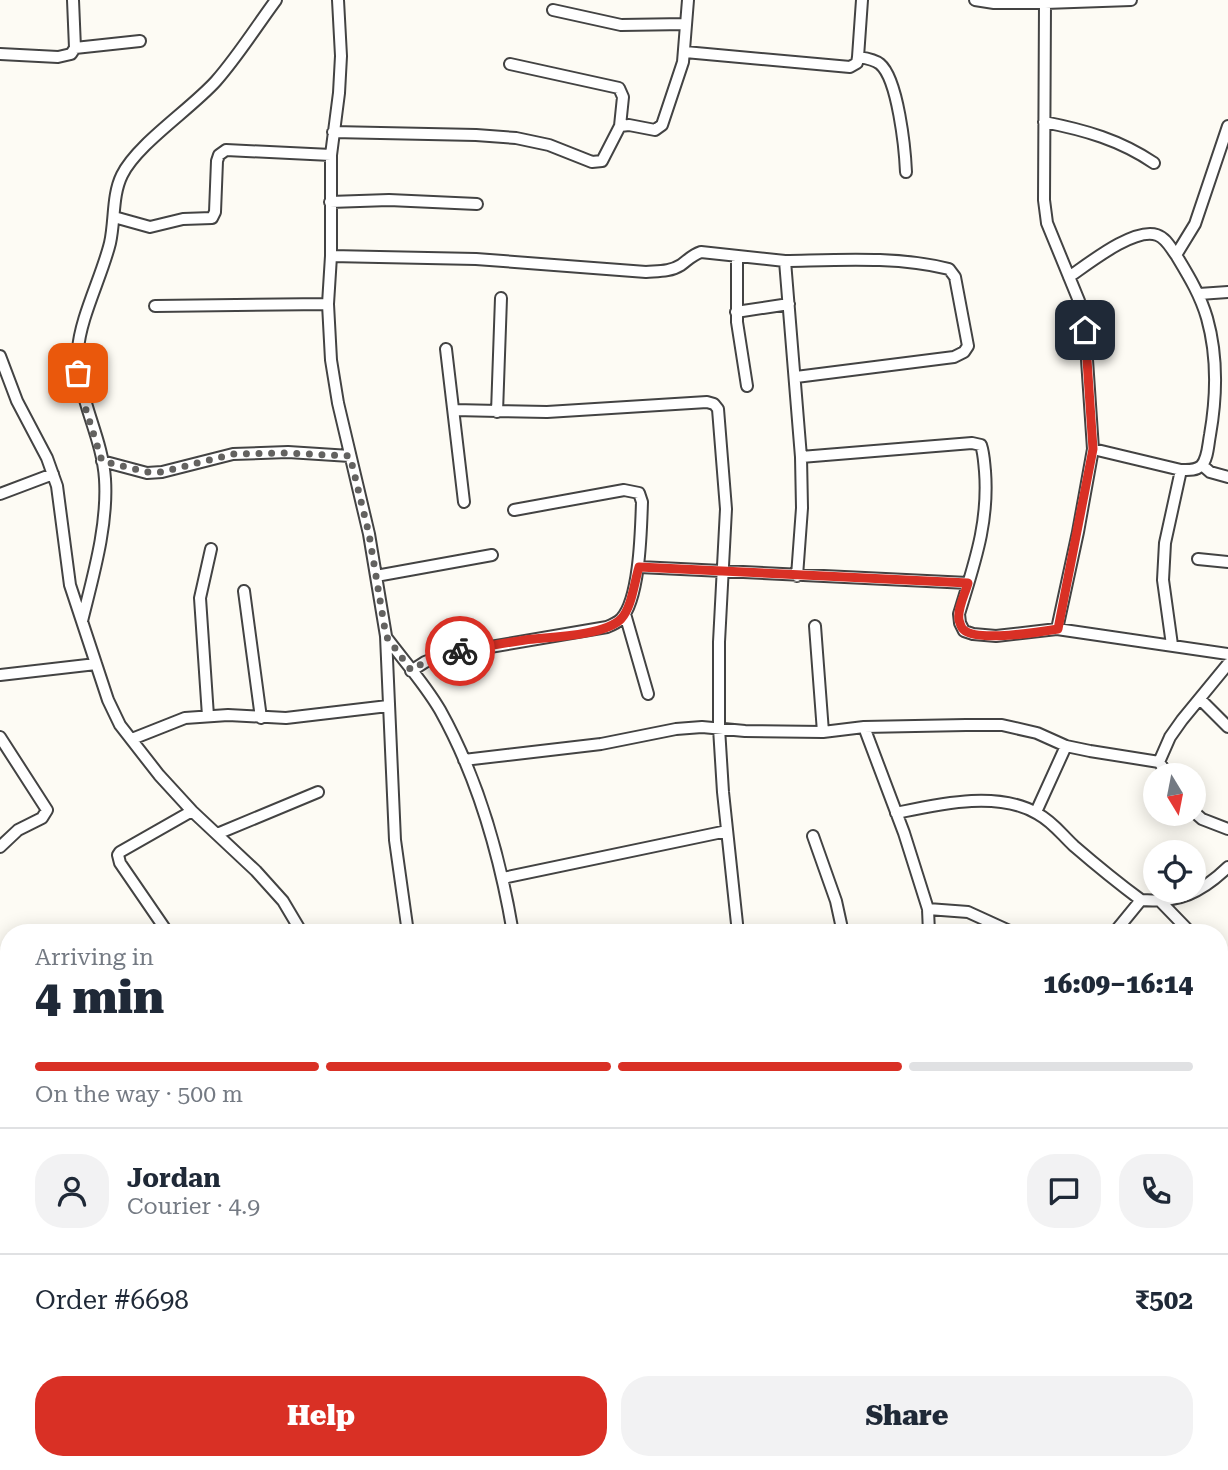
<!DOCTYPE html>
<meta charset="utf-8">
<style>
body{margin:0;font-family:"Roboto Serif",serif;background:#f2f2f3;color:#1f2937;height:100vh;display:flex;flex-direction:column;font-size:26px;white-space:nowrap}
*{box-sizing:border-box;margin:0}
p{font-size:23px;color:#747a83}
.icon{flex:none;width:38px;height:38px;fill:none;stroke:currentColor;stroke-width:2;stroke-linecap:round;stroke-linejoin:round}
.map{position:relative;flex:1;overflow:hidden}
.side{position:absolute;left:0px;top:924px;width:1228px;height:546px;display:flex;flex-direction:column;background:#fff;border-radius:28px 28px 0 0;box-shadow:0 4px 18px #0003}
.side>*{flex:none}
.needle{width:46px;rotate:170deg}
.buttons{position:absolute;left:1143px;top:763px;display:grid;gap:14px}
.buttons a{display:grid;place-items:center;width:63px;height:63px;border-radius:50%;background:#fff;box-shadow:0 4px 18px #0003;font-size:35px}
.pin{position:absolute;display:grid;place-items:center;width:60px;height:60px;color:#fff;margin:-30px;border-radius:14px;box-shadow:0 4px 10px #0006}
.courier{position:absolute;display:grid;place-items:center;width:70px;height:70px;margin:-35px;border:5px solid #d93025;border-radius:50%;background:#fff;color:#222;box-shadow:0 2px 9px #0007}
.overview em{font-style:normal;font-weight:800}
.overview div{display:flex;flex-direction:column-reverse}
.overview{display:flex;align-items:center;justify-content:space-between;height:119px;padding:0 35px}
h1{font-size:46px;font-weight:800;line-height:52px}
.bar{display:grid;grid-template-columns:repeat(4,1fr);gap:10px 7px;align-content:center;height:84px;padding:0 35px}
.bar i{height:9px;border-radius:5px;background:#e0e1e3}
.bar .on{background:#d93025}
.bar p{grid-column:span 4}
.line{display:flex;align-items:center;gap:18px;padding:0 35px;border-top:2px solid #e0e1e3}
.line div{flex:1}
.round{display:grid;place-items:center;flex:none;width:74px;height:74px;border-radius:28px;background:#f2f2f3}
.primary-button{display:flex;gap:14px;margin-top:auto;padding:14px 35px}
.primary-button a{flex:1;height:80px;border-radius:28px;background:#d93025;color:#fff;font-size:28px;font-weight:800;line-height:80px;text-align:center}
.primary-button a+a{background:#f2f2f3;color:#1f2937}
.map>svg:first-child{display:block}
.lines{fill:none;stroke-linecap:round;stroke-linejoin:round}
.street-casing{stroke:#434343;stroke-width:14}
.secondary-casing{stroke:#323232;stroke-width:18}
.street{stroke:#fff;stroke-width:10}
.secondary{stroke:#f5eab8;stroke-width:14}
.done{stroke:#636260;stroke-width:7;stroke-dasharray:0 12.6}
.route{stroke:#d93025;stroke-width:9}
</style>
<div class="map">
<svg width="1228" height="1470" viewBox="0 0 1228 1470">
<rect width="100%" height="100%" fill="#fdfbf4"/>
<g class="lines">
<g class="street-casing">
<path id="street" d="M73,0L75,48
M338,0L341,56L339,93L331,155V256L328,304L331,360L338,403L369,534L386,636L395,840L408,933
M975,0L994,3H1045L1131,0
M1045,3L1044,200L1047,223L1079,301L1085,330L1093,449L1078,532L1057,629
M553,10L621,25L686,24
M685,52L850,67L857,63L858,57L862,0
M0,54L58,57L71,54L75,48L140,41
M858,57C865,58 874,59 880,64C898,79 905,149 906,172
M510,64L619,88L623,97L620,126
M1044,122C1085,130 1120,140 1154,163
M333,132L476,135L516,138L549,145L592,162L602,161L620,126L629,125L655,130L662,125L683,62L688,0
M330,202L389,200L477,204
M114,217L150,227L183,219L212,218L215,212L217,161L219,155L226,150L331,155
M331,256L476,259L646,272C658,271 670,272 681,265C688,260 692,255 701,252L785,261
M737,256V322L747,386
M1069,277C1088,264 1134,227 1157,235C1166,238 1170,247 1176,255
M1199,294L1228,292
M155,306L328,304
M736,312L789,304
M446,349L464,502
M0,356L17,401L47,458L57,486L70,585L108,700L120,725L159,775L192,811L256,871L283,901L302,933
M796,377L954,357L964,352L968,346L955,277L949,269C897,256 839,260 785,261L801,457L972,443L981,445C984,454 984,462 985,471C989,524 974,564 959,614L960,623L964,631L973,634L996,636L1057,629L1228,654
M454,410L547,412L707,402L714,404L718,409L726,509L719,642V728L723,792L738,933
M497,412L501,298
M1093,449L1181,470
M102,461L147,473L162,472L233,454L288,452L350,456
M1202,465L1210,472L1228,477
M0,494L53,474
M1198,559L1228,562
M639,567L968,583
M376,576L492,555
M797,576L802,508L801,457
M244,591L261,718
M625,614L648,694
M82,621C93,576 108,526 105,479C102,434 76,397 78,350C80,318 102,276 110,243C115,221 112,195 122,175C137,144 191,109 216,81C238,56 256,27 276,0
M815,626L823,732
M386,637C404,661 425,684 440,710C478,778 500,856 513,933
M1172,645L1163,580L1165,543L1181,470C1188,470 1195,471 1201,466C1208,459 1208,445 1210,435C1217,395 1218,357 1207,318C1200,294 1188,275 1176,255L1195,224L1228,126
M411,671L425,662L443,655L607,627C612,625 617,623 621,619C640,599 641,529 642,502L639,493L624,490L514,510
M0,675L96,664
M1200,699L1228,727
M208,716L200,598L211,549
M864,727L904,833L928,909L929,933
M0,737L47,810L42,818L18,830L0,847
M132,739L185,718L228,715L286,718L388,706
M464,760L601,744L676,729L702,727L745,731L823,732L864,727L966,725H1002L1037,733L1066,746L1090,751L1159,762
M1168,775L1159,762L1170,737L1182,720L1228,664
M1036,812L1066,746
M1194,812L1202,819L1228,829
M896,813C939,804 998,790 1038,814C1053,822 1062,835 1074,846C1096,865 1118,883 1141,900
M217,834L318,792
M813,836L836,901L843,933
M503,878L727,831
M1161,902L1191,933
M928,909L968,912L1014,933
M168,933L120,863L118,855L120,852L192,811
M1114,933L1141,900C1179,903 1201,893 1228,867
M1220,962L1228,971
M0,996H9
M1220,1116L1228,1128
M0,1177L9,1178
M0,1415L9,1414
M1220,1456L1228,1455
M273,1461L276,1470
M603,1461L605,1470
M675,1461L678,1470
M824,1461L828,1470
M123,1470L124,1461
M441,1470L447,1461
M480,1470V1461
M1141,1470L1142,1461"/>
</g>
<g class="secondary-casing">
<path id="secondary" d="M1220,1238L1228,1234
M911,1470L924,1461"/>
</g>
<use href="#street" class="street"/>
<use href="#secondary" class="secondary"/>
</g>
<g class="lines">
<path class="done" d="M78,373L81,394L102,461L147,472H162L233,454L288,453L350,456L369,534L386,636L411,670L425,662L460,651"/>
<path class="route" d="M460,651C482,647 504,643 525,640C549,637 604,636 621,619C632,607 634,583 639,567L968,583C965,594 957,609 959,620C960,623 961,628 964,630C977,642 1040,632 1058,629L1093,449L1085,330"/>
</g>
</svg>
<div class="buttons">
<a><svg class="needle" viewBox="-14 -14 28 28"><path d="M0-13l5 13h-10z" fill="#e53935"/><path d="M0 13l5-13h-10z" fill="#747a83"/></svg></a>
<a><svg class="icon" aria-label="locate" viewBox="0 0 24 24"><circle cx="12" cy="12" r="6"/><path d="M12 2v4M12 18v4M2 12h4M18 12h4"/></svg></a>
</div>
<div class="pin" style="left:78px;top:373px;background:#ea580c"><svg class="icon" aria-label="bag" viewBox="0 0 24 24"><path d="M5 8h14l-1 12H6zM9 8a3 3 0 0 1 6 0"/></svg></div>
<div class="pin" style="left:1085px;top:330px;background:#1f2937"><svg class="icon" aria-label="home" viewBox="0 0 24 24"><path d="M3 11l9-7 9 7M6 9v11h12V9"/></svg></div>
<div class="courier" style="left:460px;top:651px"><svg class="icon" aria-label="bike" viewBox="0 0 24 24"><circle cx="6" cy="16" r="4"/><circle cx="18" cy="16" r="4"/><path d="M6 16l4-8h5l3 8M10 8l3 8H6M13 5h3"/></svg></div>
<section class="side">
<div class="overview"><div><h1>4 min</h1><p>Arriving in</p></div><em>16:09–16:14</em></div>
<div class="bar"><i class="on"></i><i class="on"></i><i class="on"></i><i></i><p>On the way · 500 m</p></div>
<div class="line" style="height:126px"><a class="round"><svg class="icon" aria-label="person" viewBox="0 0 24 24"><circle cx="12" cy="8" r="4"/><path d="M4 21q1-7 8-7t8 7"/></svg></a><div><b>Jordan</b><p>Courier · 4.9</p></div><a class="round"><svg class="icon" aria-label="chat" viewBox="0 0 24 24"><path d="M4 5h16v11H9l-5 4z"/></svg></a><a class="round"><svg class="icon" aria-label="phone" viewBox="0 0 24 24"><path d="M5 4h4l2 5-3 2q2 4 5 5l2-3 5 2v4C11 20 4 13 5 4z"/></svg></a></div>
<div class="line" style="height:91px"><div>Order #6698</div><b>₹502</b></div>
<div class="primary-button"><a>Help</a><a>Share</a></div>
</section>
</div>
